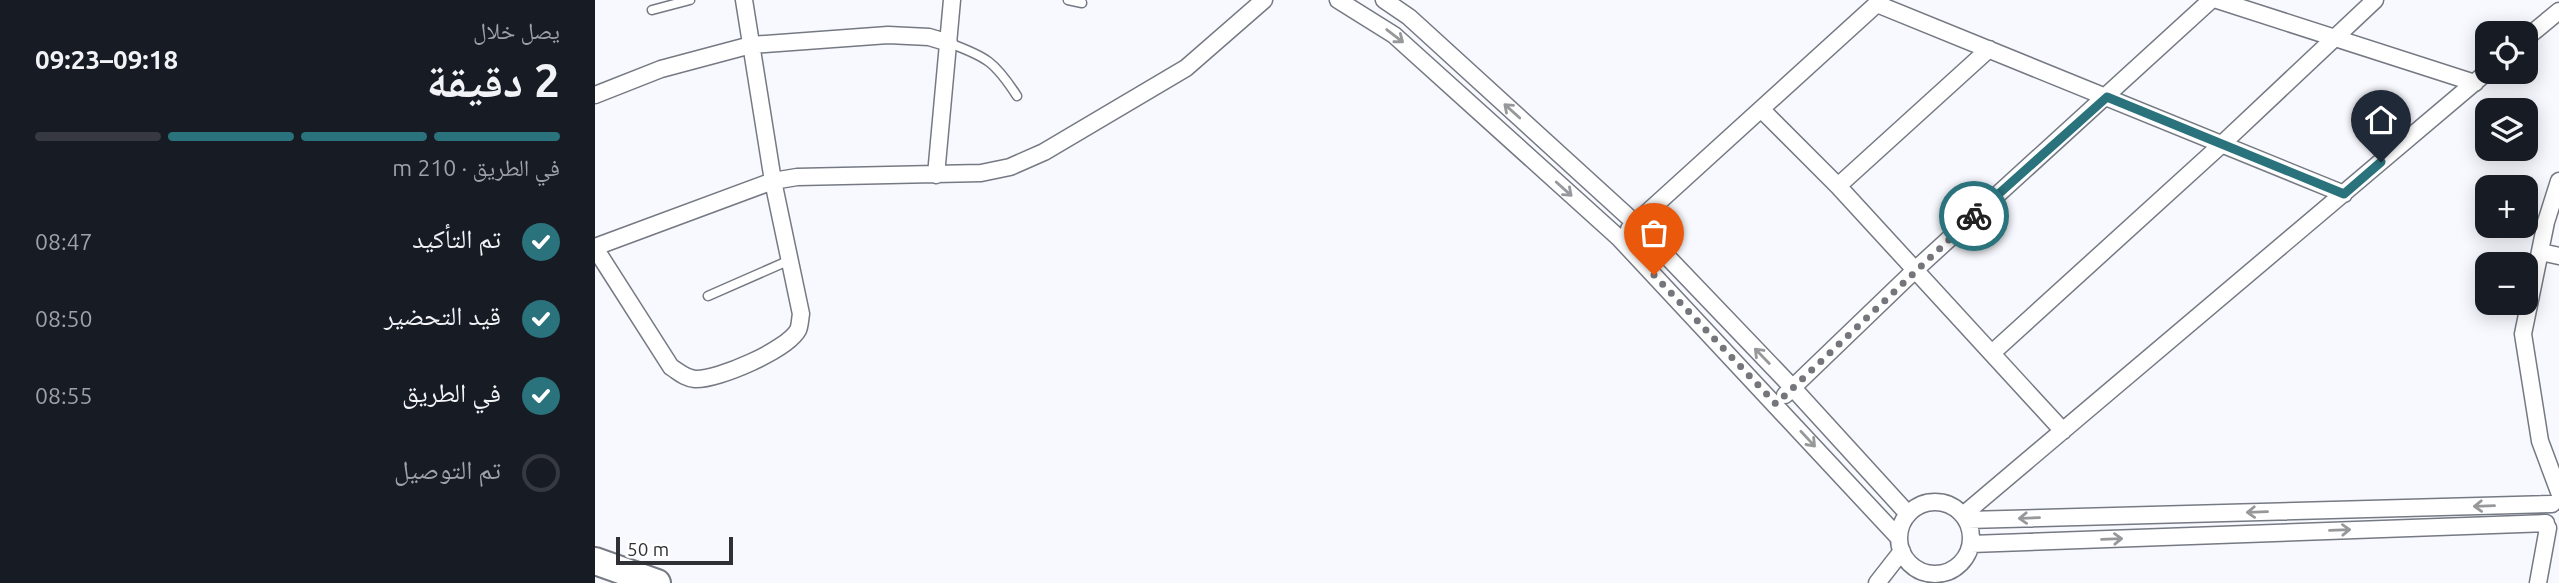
<!DOCTYPE html>
<html lang="ar">
<meta charset="utf-8">
<style>
body{margin:0;font-family:Ubuntu,"Noto Naskh Arabic",sans-serif;background:#20242c;color:#f1f3f6;direction:rtl;height:100vh;display:flex;flex-direction:column;font-size:26px;white-space:nowrap}
*{box-sizing:border-box;margin:0}
p{font-size:23px;color:#9ea1a6}
.icon{flex:none;width:38px;height:38px;fill:none;stroke:currentColor;stroke-width:2;stroke-linecap:round;stroke-linejoin:round}
.map{position:relative;flex:1;overflow:hidden;direction:ltr}
.side{display:flex;flex-direction:column;background:#171b24;width:595px}
.side>*{flex:none}
.buttons{position:absolute;left:1880px;top:21px;display:grid;gap:14px}
.buttons a{display:grid;place-items:center;width:63px;height:63px;border-radius:14px;background:#171b24;box-shadow:0 4px 18px #0003;font-size:35px}
.scale{position:absolute;left:21px;bottom:18px;width:117px;box-sizing:border-box;padding-left:7px;border:4px solid #2f3035;border-top:0;font-size:19px;line-height:24px;white-space:nowrap;color:#2f3035;-webkit-text-stroke:5px #fff;paint-order:stroke}
.pin{position:absolute;display:grid;place-items:center;width:60px;height:60px;color:#fff;margin:-72px -30px;border-radius:50% 50% 50% 0;rotate:-45deg;box-shadow:0 0 7px #0007}
.pin .icon{rotate:45deg}
.courier{position:absolute;display:grid;place-items:center;width:70px;height:70px;margin:-35px;border:5px solid #2a727c;border-radius:50%;background:#fff;color:#222;box-shadow:0 2px 9px #0007}
.headline em{font-style:normal;font-weight:700}
.headline div{display:flex;flex-direction:column-reverse}
.headline{display:flex;align-items:center;justify-content:space-between;height:119px;padding:0 35px}
h1{font-size:46px;font-weight:700;line-height:52px}
.bar{display:grid;grid-template-columns:repeat(4,1fr);gap:10px 7px;align-content:center;height:84px;padding:0 35px}
.bar i{height:9px;border-radius:5px;background:#363941}
.bar .on{background:#2a727c}
.bar p{grid-column:span 4}
ol{padding:0 35px;list-style:none}
li{display:flex;align-items:center;gap:21px;height:77px}
li p{margin-inline-start:auto}
li .icon{padding:7px;border-radius:50%;background:#2a727c;color:#fff;stroke-width:4}
li:last-child{color:#9ea1a6}
li i{width:38px;height:38px;border:4px solid #363941;border-radius:50%}
main{display:flex;flex:1;min-height:0}
.map>svg:first-child{display:block}
.lines{fill:none;stroke-linecap:round;stroke-linejoin:round}
.service-casing{stroke:#757983;stroke-width:11}
.minor-casing{stroke:#757983;stroke-width:19}
.primary-casing{stroke:#757983;stroke-width:30}
.service{stroke:#fff;stroke-width:8}
.minor{stroke:#fff;stroke-width:16}
.primary{stroke:#fff;stroke-width:26}
.oneway{stroke:#97989a}
.done{stroke:#75767b;stroke-width:7;stroke-dasharray:0 12.6}
.route{stroke:#2a727c;stroke-width:9}
</style>
<main>
<div class="map">
<svg width="1964" height="583" viewBox="0 0 1964 583">
<rect width="100%" height="100%" fill="#f8f9fe"/>
<g class="lines">
<g class="service-casing">
<path id="service" d="M473,0L487,3
M57,10L95,0
M354,43C392,57 400,62 422,96
M113,296L195,260"/>
</g>
<g class="minor-casing">
<path id="minor" d="M743,0L799,35L1024,238L1304,538
M789,0L814,17L1040,223L1198,388L1313,514
M1622,0L1880,83
M1282,4L1749,194
M1930,39L1964,11
M0,95L66,69L156,45L293,35L334,37L354,43
M1166,109L1243,186L1468,431
M341,175L357,0
M1964,181L1951,222L1928,334L1945,441L1964,492
M1243,186L1394,49
M1034,229L1286,0
M0,247L178,181L202,177L386,173L415,167L449,152L591,68L669,0
M0,248L76,367C84,372 90,378 100,379C123,380 192,350 203,330C205,326 205,319 206,314L178,181L149,0
M1946,252L1964,256
M1397,353L1627,144L1780,0
M1190,395L1320,270L1616,0
M1304 538a36 36 0 1 1 72 0a36 36 0 1 1-72 0Z
M1368,515L1892,72
M1372,520L1957,504
M1376,544L1951,523
M1282,583L1307,551
M1943,583L1953,528"/>
</g>
<g class="primary-casing">
<path id="primary" d="M0,561L62,583"/>
</g>
<use href="#service" class="service"/>
<use href="#minor" class="minor"/>
<use href="#primary" class="primary"/>
</g>
<defs><path id="oneway-shaft" d="M-6 0H5M1.5-3L5.5 0L1.5 3" fill="none" stroke-width="1.6" stroke-linecap="round" stroke-linejoin="round" transform="scale(1.75)"/></defs>
<g class="oneway">
<use href="#oneway-shaft" transform="translate(800 36) rotate(38)"/>
<use href="#oneway-shaft" transform="translate(917 111) rotate(-138)"/>
<use href="#oneway-shaft" transform="translate(969 189) rotate(42)"/>
<use href="#oneway-shaft" transform="translate(1167 356) rotate(-134)"/>
<use href="#oneway-shaft" transform="translate(1213 439) rotate(47)"/>
<use href="#oneway-shaft" transform="translate(1889 506) rotate(178)"/>
<use href="#oneway-shaft" transform="translate(1662 512) rotate(178)"/>
<use href="#oneway-shaft" transform="translate(1434 518) rotate(178)"/>
<use href="#oneway-shaft" transform="translate(1745 530) rotate(-2)"/>
<use href="#oneway-shaft" transform="translate(1517 539) rotate(-2)"/>
</g>
<g class="lines">
<path class="done" d="M1059,275L1181,404L1379,216"/>
<path class="route" d="M1379,216L1512,97L1749,194L1786,162"/>
</g>
</svg>
<div class="buttons">
<a><svg class="icon" aria-label="locate" viewBox="0 0 24 24"><circle cx="12" cy="12" r="6"/><path d="M12 2v4M12 18v4M2 12h4M18 12h4"/></svg></a>
<a><svg class="icon" aria-label="layers" viewBox="0 0 24 24"><path d="M12 4l9 5-9 5-9-5zM3 14l9 5 9-5"/></svg></a>
<a>+</a>
<a>−</a>
</div>
<div class="scale">50 m</div>
<div class="pin" style="left:1059px;top:275px;background:#ea580c"><svg class="icon" aria-label="bag" viewBox="0 0 24 24"><path d="M5 8h14l-1 12H6zM9 8a3 3 0 0 1 6 0"/></svg></div>
<div class="pin" style="left:1786px;top:162px;background:#1f2937"><svg class="icon" aria-label="home" viewBox="0 0 24 24"><path d="M3 11l9-7 9 7M6 9v11h12V9"/></svg></div>
<div class="courier" style="left:1379px;top:216px"><svg class="icon" aria-label="bike" viewBox="0 0 24 24"><circle cx="6" cy="16" r="4"/><circle cx="18" cy="16" r="4"/><path d="M6 16l4-8h5l3 8M10 8l3 8H6M13 5h3"/></svg></div>
</div>
<section class="side">
<div class="headline"><div><h1>2 دقيقة</h1><p>يصل خلال</p></div><em>09:18–09:23</em></div>
<div class="bar"><i class="on"></i><i class="on"></i><i class="on"></i><i></i><p>في الطريق · 210 m</p></div>
<ol>
<li><svg class="icon" aria-label="check" viewBox="0 0 24 24"><path d="M5 12l5 5 9-10"/></svg>تم التأكيد<p>08:47</p></li>
<li><svg class="icon" aria-label="check" viewBox="0 0 24 24"><path d="M5 12l5 5 9-10"/></svg>قيد التحضير<p>08:50</p></li>
<li><svg class="icon" aria-label="check" viewBox="0 0 24 24"><path d="M5 12l5 5 9-10"/></svg>في الطريق<p>08:55</p></li>
<li><i></i>تم التوصيل</li>
</ol>
</section>
</main>
